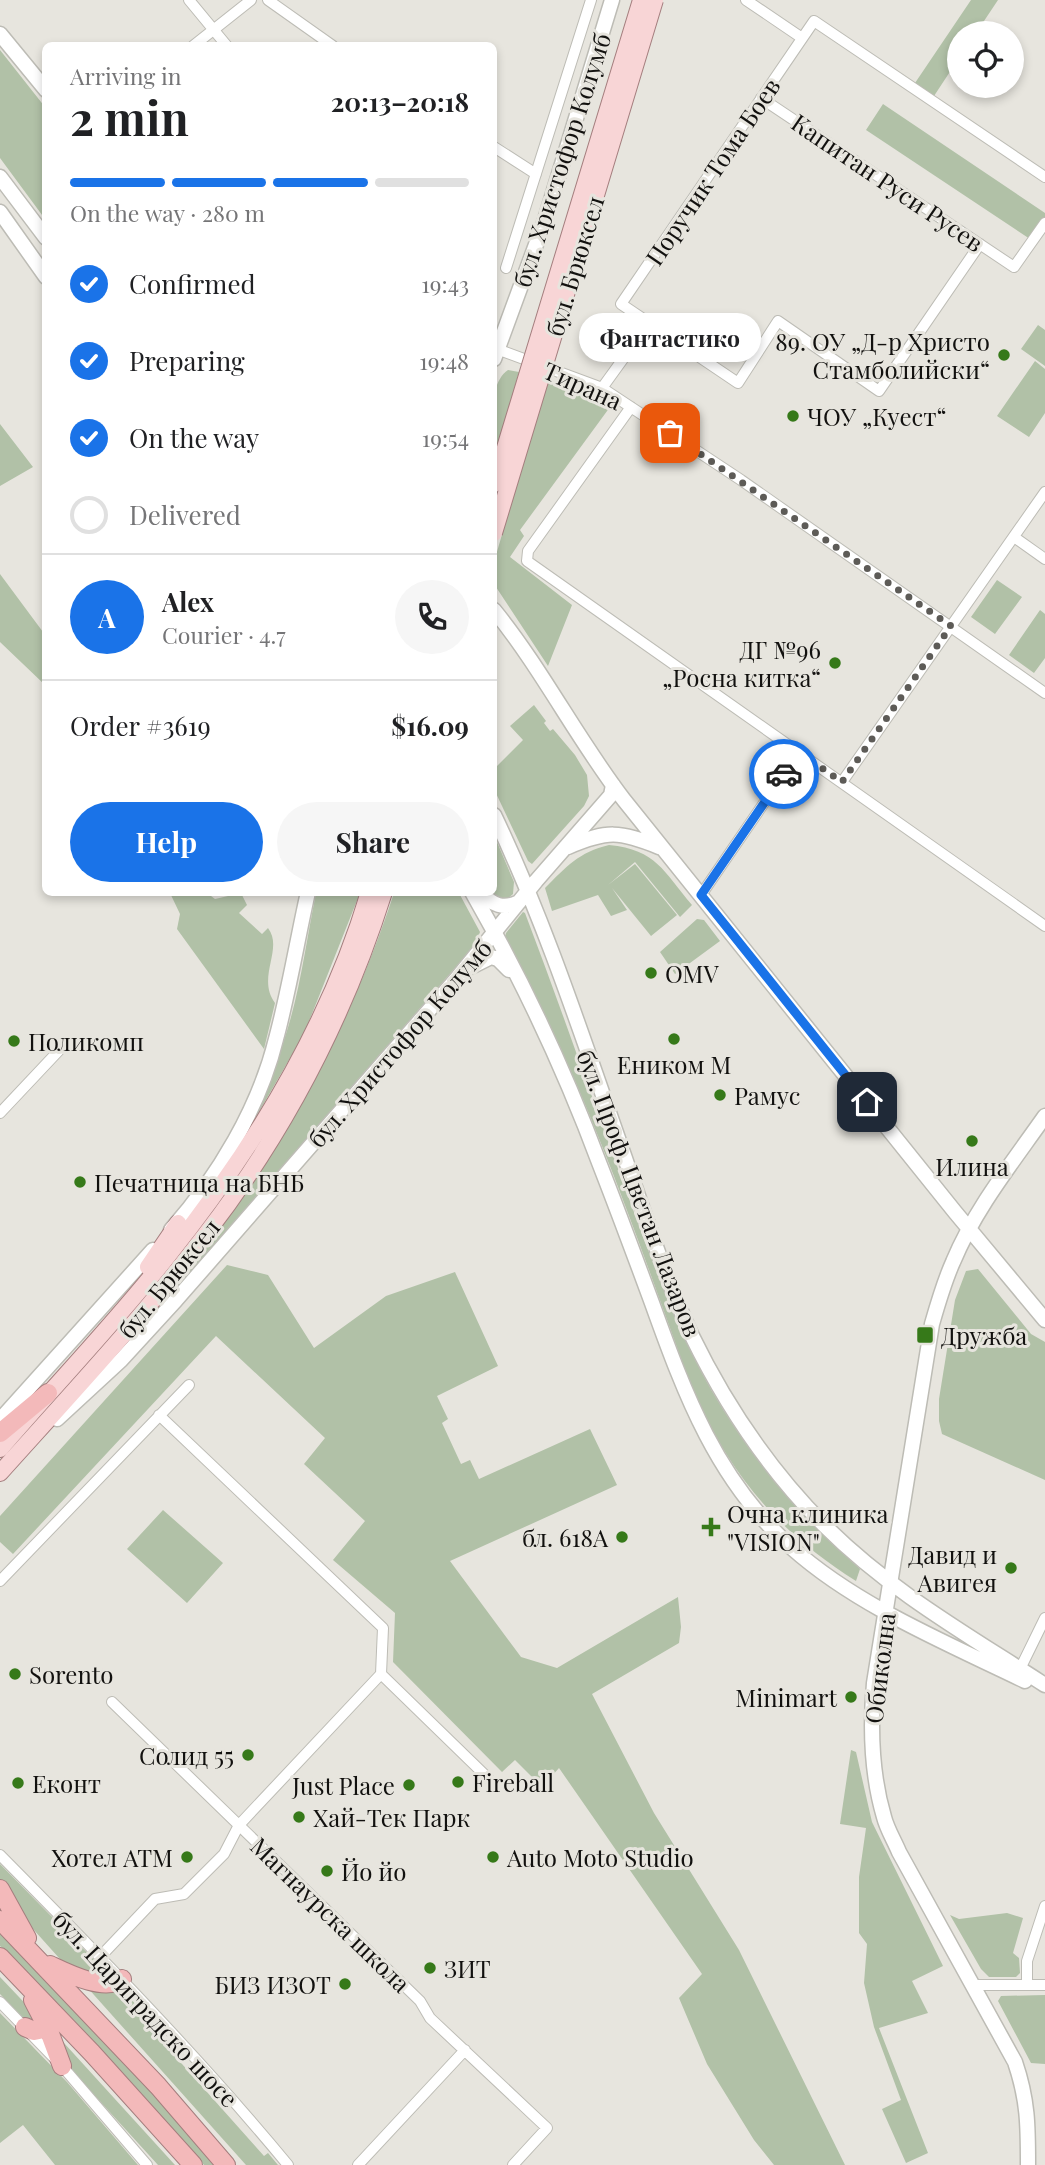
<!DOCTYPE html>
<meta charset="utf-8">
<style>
body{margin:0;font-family:"Playfair Display",serif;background:#f6f6f6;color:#202124;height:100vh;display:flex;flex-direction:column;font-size:26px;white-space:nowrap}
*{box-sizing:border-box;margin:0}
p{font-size:23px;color:#757577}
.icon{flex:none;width:38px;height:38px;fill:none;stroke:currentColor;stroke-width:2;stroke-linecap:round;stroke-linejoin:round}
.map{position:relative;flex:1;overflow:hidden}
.drawer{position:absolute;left:42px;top:42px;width:455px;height:854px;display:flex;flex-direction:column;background:#fff;border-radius:10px;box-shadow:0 4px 10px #0003}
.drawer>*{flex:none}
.fabs{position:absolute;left:947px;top:21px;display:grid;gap:14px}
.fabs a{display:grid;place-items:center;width:77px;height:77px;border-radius:50%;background:#fff;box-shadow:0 4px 10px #0003;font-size:35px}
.pin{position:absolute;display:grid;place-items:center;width:60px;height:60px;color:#fff;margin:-30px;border-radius:14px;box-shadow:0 4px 10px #0006}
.courier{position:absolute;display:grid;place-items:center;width:70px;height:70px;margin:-35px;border:5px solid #1a73e8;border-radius:50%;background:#fff;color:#222;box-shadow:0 2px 9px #0007}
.bubble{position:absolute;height:49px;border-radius:24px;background:#fff;box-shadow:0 4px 10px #0003;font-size:23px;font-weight:700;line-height:49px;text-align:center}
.summary em{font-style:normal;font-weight:700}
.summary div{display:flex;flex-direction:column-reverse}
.summary{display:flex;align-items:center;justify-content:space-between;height:119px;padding:0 28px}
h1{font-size:46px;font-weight:700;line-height:52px}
.bar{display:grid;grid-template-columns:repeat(4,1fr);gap:10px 7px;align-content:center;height:84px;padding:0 28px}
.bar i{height:9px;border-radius:5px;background:#e0e0e0}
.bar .active{background:#1a73e8}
.bar p{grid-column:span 4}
.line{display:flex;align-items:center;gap:18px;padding:0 28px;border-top:2px solid #e0e0e0}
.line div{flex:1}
.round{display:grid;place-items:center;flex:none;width:74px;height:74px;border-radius:37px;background:#f6f6f6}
ol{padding:0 28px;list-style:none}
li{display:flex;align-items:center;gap:21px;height:77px}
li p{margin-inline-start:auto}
li .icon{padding:7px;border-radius:50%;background:#1a73e8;color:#fff;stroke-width:4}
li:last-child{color:#757577}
li i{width:38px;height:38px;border:4px solid #e0e0e0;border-radius:50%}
.action{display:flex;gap:14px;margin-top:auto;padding:14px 28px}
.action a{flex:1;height:80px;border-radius:42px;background:#1a73e8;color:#fff;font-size:28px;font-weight:700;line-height:80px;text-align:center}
.action a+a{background:#f6f6f6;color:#202124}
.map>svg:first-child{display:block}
.green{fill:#b1c1a7}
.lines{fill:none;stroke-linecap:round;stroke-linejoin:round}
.street-casing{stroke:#bdbcb5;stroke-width:12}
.secondary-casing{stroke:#bdbcb5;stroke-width:17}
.primary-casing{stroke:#a47e7e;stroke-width:18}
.highway-casing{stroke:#a47e7e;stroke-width:20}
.street{stroke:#fff;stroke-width:10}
.secondary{stroke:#fff;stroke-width:14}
.primary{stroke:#f8d5d6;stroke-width:16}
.highway{stroke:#f3b9ba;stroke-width:18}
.primary-bridge-casing{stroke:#a47e7e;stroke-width:18;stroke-linecap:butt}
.primary-bridge{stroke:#f8d5d6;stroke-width:16}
.done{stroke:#5d5b57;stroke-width:7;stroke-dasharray:0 12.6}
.route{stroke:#1a73e8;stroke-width:9}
.poi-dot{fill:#367919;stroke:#e7e5de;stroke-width:2.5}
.labels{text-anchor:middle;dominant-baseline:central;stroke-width:6;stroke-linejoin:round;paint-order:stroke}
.street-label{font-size:24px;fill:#12110f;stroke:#e7e5de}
.poi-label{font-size:24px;fill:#12110f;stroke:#e7e5de;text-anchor:start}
</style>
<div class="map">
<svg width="1045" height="2165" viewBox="0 0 1045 2165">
<rect width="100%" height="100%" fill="#e7e5de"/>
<path class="green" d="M971,0H998L976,33H959V58L934,96L915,83Z
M0,50L45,107V219L0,158Z
M883,104L1045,213V223L1033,241L866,130Z
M1038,325L1045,330V366L1021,349Z
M1035,361L1045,369V413L1029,437L997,416Z
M508,370L519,372L494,458C493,434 486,385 508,370Z
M547,380L592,396L610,407L520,530L524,536L510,557L572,605L548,666L494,584V562Z
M0,424L33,467L0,486Z
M0,574L43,632H45V685L0,642Z
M997,580L1022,597L995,634L971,617Z
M1040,610L1045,614V658L1034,673L1009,655Z
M534,705L546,721L544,723L550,731L553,729L575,755L587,775L589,796L584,806L532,864L528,861L494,789V769L523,740L510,726Z
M494,835L514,882L513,894L505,901L487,893L494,892Z
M609,845C657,850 663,871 692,905L680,917L635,862L608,885L635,864L677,915L651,936L612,888L627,910L611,916L598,895L552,911L545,888C566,867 579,852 609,845Z
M170,893H207L215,899L241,893L247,905L239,913L262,934L268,928C284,949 256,977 275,1003L264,1049L177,929L180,914Z
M316,893H360L304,1034L234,1155C252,1117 271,1080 284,1040C300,993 306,942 316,893Z
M394,893H459L480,932L475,945L155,1313L91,1381C138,1326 188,1272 231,1214C301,1117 357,1006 394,893Z
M523,912L525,913C558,1000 589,1089 621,1177C648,1249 673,1323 712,1391C751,1458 802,1517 860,1569L856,1581C777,1531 734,1478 694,1395C638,1240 585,1082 505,937L506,933Z
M697,919L704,920L720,941L675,974L660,952Z
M227,1265L268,1275L314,1348L386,1296L455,1272L498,1366L437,1396L448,1419L442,1423L461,1464L470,1460L479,1479L590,1429L617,1485L450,1561L521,1657L557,1668L678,1597L681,1627L679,1643L592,1694L654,1813L739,1950L845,2165H774L754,2140L707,2064L679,1998L702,1974L559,1768L542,1787L515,1760L502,1772L393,1662L395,1613L333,1560L365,1521L304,1464L325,1438L216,1336L13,1554L0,1542V1516Z
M978,1269L1031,1334L1045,1342V1480L942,1434L939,1421V1399L955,1300L966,1271Z
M163,1510L223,1563L187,1603L127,1549Z
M851,1750L856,1752L872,1822L943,1966L912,1981L928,2013L879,2028L928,2153L906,2163L882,2109L901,2100L874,2027L864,1983L867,1944L859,1933V1877L866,1828L840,1824Z
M0,1864L109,1975L110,1977L68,1968L25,1920L0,1880Z
M1007,1913L1023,1918L1013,1953L1019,1958L1020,1973L1016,1977H989L981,1969L950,1915L959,1919Z
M0,1934C75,2008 146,2085 216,2165H204C139,2089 72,2015 0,1946Z
M0,1977L38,2017L31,2026L0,1994Z
M91,1985L119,1992L128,1996L137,2005L133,2009L264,2156L268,2153L278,2165H246L86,1986Z
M1045,1995V2064L1031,2063L998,2001L1001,1996Z
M0,2013L67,2082L138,2165H55L23,2125L0,2143Z
M54,2032L175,2165H158L65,2063Z"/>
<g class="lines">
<g class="street-casing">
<path id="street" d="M189,0L227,46
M268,0L333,46
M746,0L802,38
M193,46L251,0
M761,98L1014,267L1045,223
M494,147L536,174
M980,244L879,391L778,321L738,383L621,304L814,21L1045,177
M506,268L591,0
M494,348L602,388L741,480L1045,693
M602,388L649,323
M631,407L528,551L527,561L1045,926
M1014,537L1045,559
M842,782L1045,492
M701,895L799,752
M0,1113L65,1044
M159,1415L383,1628L381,1674L488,1778
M0,1581L189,1385
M1020,1669L1045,1618
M112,1702L420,2001L430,2018L547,2128L513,2165
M0,1855C99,1955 198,2056 288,2165
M100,1957L155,1899L184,1894L224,1854L239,1825L381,1674
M974,1985H1045
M1027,1985V1961L1045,1906
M0,2002L62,2066L147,2165
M358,2165L465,2050"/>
</g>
<g class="secondary-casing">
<path id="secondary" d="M0,34L46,90
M0,177L46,238
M0,212L46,277
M494,359L545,220L612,0
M494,610C542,669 577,739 624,800L955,1212L1045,1320
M494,815C547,926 586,1048 627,1164C647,1221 666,1279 691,1334C725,1404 770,1471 825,1526C890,1591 968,1635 1045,1685
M568,847C608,830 619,831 659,847
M472,892C522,979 565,1071 600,1165C618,1211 635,1257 652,1303C685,1395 717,1481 792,1548C857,1606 947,1643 1025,1681
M481,892C492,905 503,910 519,902
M471,967L491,957L498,959L509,970
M171,1230C218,1177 259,1108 276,1039C289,991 297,941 308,892
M57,1419L121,1360L176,1300L458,977L536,881L611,795L613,785
M0,1420L153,1250
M1028,2165C1028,2126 1028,2100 1015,2062L899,1852C894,1840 887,1829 884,1817C871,1773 870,1728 874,1683L932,1324C938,1303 944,1282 953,1262C975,1209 1012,1163 1045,1116"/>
</g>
<g class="primary-casing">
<path id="primary" d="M148,1267L178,1223
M0,1449C55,1385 115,1323 167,1257C254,1149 329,1026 369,892
M0,1473C70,1395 142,1318 205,1235C284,1133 345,1016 384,892"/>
</g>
<g class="highway-casing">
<path id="highway" d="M0,1433L48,1393
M0,1889L27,1938
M0,1920L158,2086L226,2165
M0,1957L92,2053L193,2165
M50,1965C67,1973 104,1992 122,1979
M33,2000L49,2031L62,2066
M25,2027L34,2031L39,2030L44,2020"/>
</g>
<use href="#street" class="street"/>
<use href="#secondary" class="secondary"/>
<use href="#primary" class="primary"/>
<use href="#highway" class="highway"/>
<g class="primary-bridge-casing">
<path id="primary-bridge" d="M494,484L641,0
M494,533L655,0"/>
</g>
<use href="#primary-bridge" class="primary-bridge"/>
</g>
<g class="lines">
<path class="done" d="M670,433L951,626L842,782L799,752L784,774"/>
<path class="route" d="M784,774L701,895L867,1102"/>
</g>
<g class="poi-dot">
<circle cx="1004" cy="355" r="7"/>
<circle cx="793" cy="416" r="7"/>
<circle cx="835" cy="663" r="7"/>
<circle cx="651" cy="973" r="7"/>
<circle cx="674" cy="1039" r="7"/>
<circle cx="14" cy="1041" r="7"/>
<circle cx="720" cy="1095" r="7"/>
<circle cx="972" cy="1141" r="7"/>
<circle cx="80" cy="1182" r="7"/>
<rect x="916" y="1326" width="18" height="18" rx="3.5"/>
<path d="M707.5 1516.5h7v7h7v7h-7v7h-7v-7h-7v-7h7z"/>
<circle cx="622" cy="1537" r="7"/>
<circle cx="1011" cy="1568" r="7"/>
<circle cx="15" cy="1674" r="7"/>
<circle cx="851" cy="1697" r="7"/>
<circle cx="248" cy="1755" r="7"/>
<circle cx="458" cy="1782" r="7"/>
<circle cx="18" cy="1783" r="7"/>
<circle cx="409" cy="1785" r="7"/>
<circle cx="299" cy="1817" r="7"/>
<circle cx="187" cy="1857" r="7"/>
<circle cx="493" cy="1857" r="7"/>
<circle cx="327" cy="1871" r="7"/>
<circle cx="430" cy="1968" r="7"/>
<circle cx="345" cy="1984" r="7"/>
</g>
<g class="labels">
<g class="street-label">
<text transform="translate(561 160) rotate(-72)">бул. Христофор Колумб</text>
<text transform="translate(712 171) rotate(-56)">Поручик Тома Боев</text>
<text transform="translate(888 182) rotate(34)">Капитан Руси Русев</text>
<text transform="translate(574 266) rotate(-73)">бул. Брюксел</text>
<text transform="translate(583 385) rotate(24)">Тирана</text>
<text transform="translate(399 1043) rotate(-49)">бул. Христофор Колумб</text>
<text transform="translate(640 1193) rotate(69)">бул. Проф. Цветан Лазаров</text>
<text transform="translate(168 1278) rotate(-51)">бул. Брюксел</text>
<text transform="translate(879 1668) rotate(-83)">Обиколна</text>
<text transform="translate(331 1914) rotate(44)">Магнаурска школа</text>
<text transform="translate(146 2008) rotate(47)">бул. Цариградско шосе</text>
</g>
<g class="poi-label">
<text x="990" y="341" text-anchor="end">89. ОУ „Д-р Христо<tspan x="990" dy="28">Стамболийски“</tspan></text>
<text x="807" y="416">ЧОУ „Куест“</text>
<text x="821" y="649" text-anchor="end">ДГ №96<tspan x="821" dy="28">„Росна китка“</tspan></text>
<text x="665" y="973">OMV</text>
<text x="28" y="1041">Поликомп</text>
<text x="674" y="1064" text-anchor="middle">Еником М</text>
<text x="734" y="1095">Рамус</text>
<text x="972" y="1166" text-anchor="middle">Илина</text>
<text x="94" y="1182">Печатница на БНБ</text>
<text x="941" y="1335">Дружба</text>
<text x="727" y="1513">Очна клиника<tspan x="727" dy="28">"VISION"</tspan></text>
<text x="608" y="1537" text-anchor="end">бл. 618А</text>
<text x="997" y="1554" text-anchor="end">Давид и<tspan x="997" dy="28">Авигея</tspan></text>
<text x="29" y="1674">Sorento</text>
<text x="837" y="1697" text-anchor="end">Minimart</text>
<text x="234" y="1755" text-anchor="end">Солид 55</text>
<text x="472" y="1782">Fireball</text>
<text x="32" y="1783">Еконт</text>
<text x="395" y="1785" text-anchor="end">Just Place</text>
<text x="313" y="1817">Хай-Тек Парк</text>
<text x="173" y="1857" text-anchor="end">Хотел АТМ</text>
<text x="507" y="1857">Auto Moto Studio</text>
<text x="341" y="1871">Йо йо</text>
<text x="444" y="1968">ЗИТ</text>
<text x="331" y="1984" text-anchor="end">БИЗ ИЗОТ</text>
</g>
</g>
</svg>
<div class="fabs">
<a><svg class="icon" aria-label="locate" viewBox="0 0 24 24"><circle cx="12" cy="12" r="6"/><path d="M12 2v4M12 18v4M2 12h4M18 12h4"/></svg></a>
</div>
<div class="pin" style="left:670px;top:433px;background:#ea580c"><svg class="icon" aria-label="bag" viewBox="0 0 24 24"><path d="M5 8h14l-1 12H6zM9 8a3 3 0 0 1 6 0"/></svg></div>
<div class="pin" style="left:867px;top:1102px;background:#1f2937"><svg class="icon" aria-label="home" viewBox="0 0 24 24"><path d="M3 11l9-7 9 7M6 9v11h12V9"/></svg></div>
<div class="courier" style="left:784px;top:774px"><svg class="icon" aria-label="car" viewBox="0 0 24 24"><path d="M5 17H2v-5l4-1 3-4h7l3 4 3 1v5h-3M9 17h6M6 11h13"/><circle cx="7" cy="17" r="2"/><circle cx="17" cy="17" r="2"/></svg></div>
<div class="bubble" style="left:579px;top:313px;width:182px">Фантастико</div>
<section class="drawer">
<div class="summary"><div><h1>2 min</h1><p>Arriving in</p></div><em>20:13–20:18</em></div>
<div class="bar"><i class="active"></i><i class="active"></i><i class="active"></i><i></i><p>On the way · 280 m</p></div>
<ol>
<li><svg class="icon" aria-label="check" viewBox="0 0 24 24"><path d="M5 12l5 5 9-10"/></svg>Confirmed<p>19:43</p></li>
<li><svg class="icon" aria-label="check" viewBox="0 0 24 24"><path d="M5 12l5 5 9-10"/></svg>Preparing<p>19:48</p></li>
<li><svg class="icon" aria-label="check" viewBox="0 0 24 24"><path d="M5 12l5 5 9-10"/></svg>On the way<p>19:54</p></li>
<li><i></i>Delivered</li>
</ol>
<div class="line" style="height:126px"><b class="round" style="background:#1a73e8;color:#fff">A</b><div><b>Alex</b><p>Courier · 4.7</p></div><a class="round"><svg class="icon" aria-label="phone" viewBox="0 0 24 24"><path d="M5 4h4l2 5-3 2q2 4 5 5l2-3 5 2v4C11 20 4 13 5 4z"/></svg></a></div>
<div class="line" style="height:91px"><div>Order #3619</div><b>$16.09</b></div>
<div class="action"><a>Help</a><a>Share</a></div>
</section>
</div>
